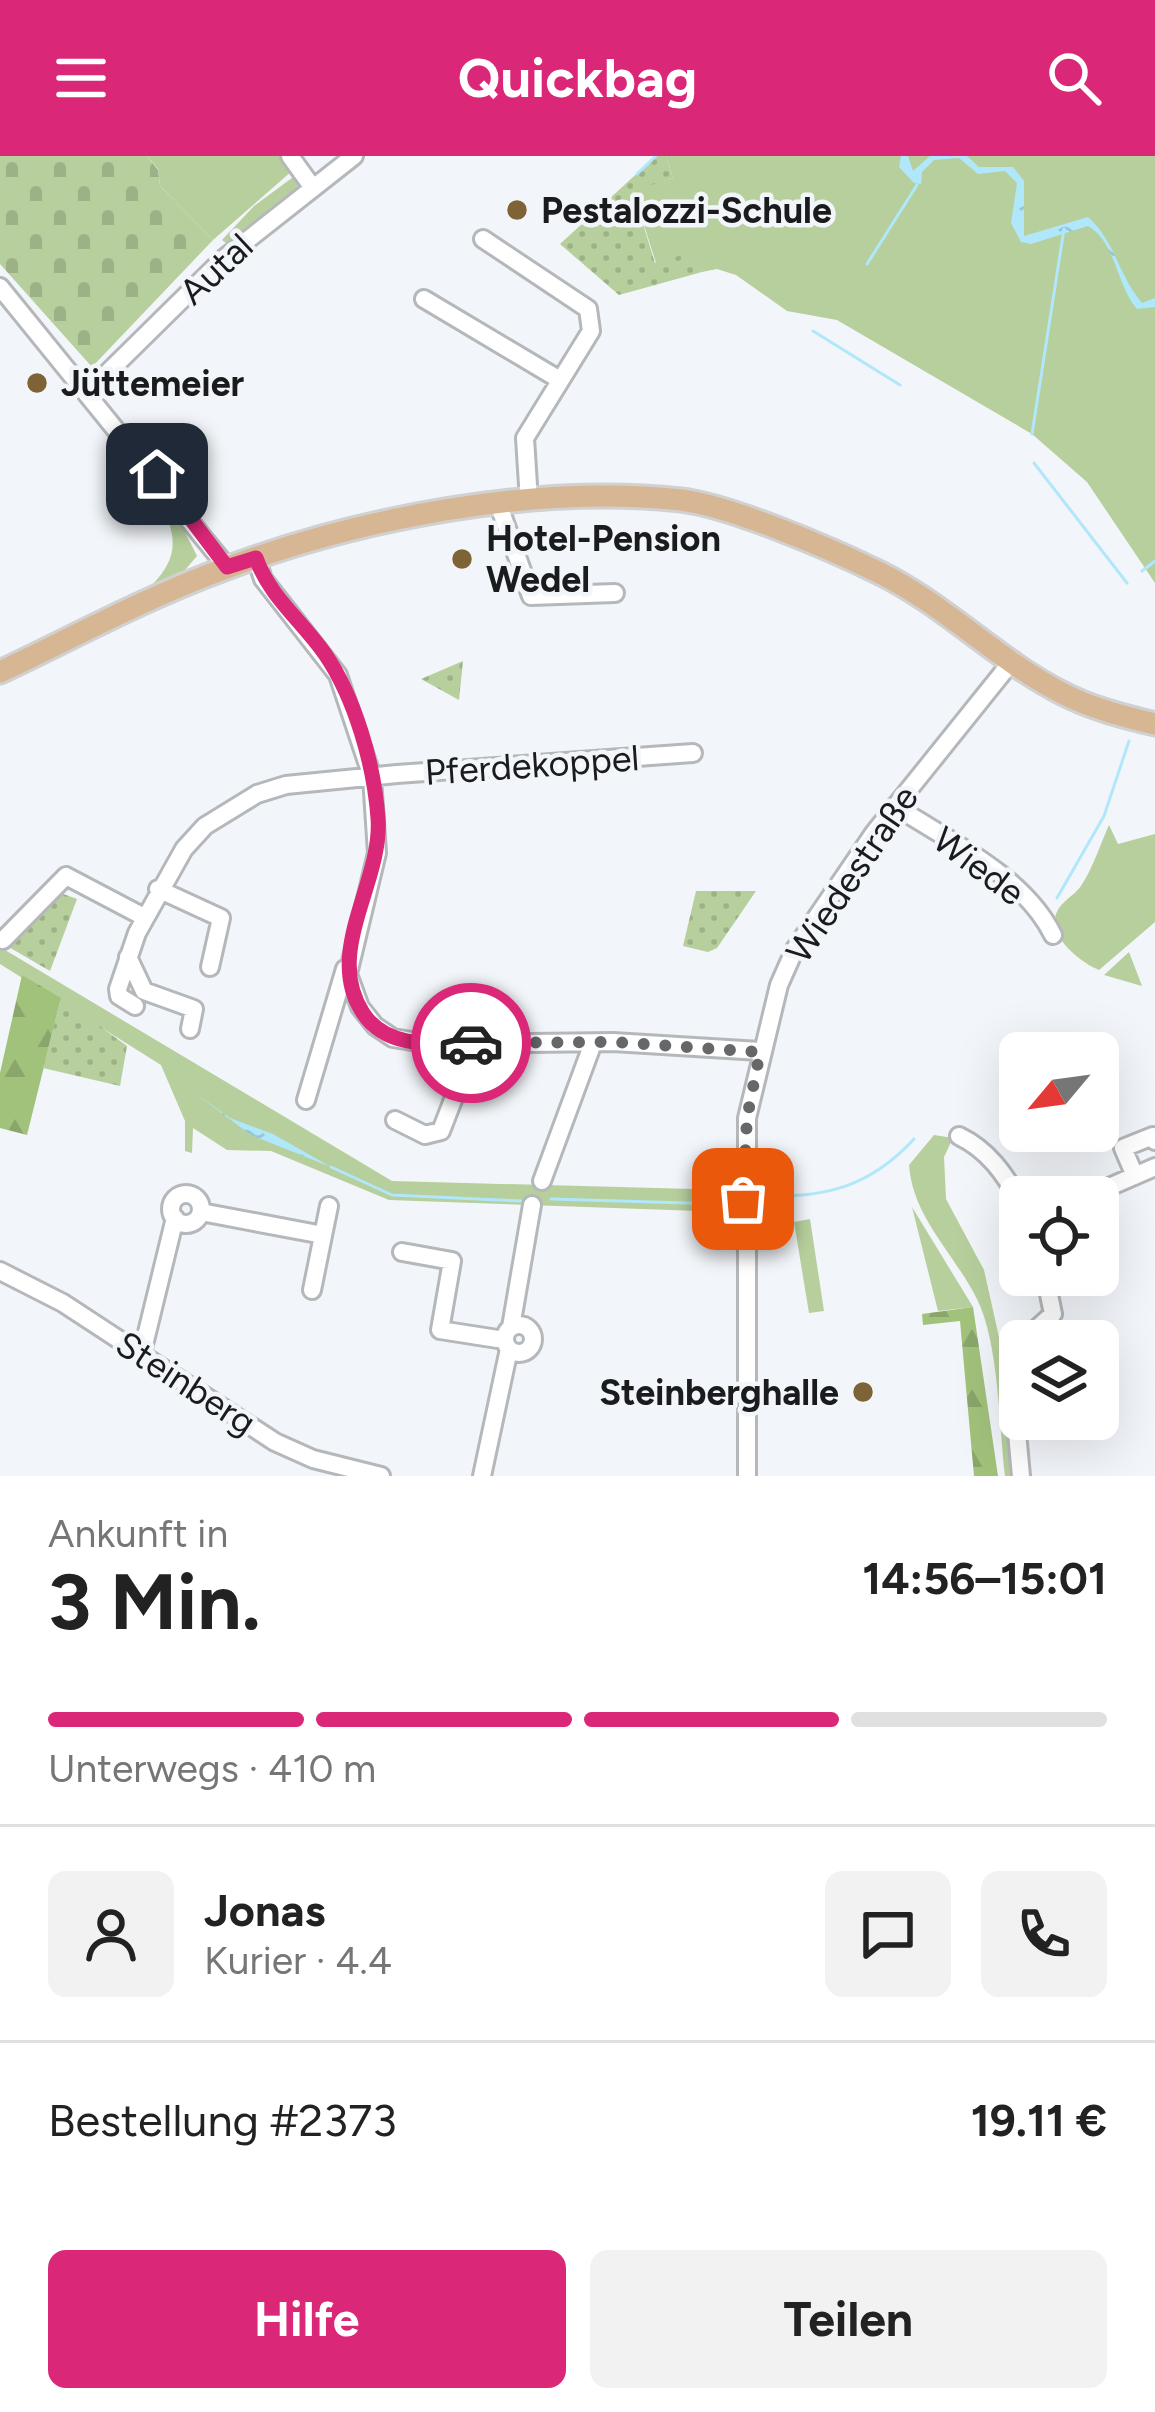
<!DOCTYPE html>
<html lang="de">
<meta charset="utf-8">
<style>
body{margin:0;font-family:Figtree,sans-serif;background:#f2f2f2;color:#222;height:100vh;display:flex;flex-direction:column;font-size:45px;white-space:nowrap}
*{box-sizing:border-box;margin:0}
p{font-size:39px;color:#767676}
.icon{flex:none;width:66px;height:66px;fill:none;stroke:currentColor;stroke-width:2;stroke-linecap:round;stroke-linejoin:round}
.map{position:relative;height:1320px;overflow:hidden}
.side{display:flex;flex-direction:column;background:#fff;flex:1}
.side>*{flex:none}
.needle{width:78px;rotate:241deg}
.controls{position:absolute;left:999px;top:876px;display:grid;gap:24px}
.controls a{display:grid;place-items:center;width:120px;height:120px;border-radius:18px;background:#fff;box-shadow:0 12px 48px #0002;font-size:60px}
.pin{position:absolute;display:grid;place-items:center;width:102px;height:102px;color:#fff;margin:-51px;border-radius:24px;box-shadow:0 6px 18px #0006}
.courier{position:absolute;display:grid;place-items:center;width:120px;height:120px;margin:-60px;border:9px solid #db2777;border-radius:50%;background:#fff;color:#222;box-shadow:0 3px 15px #0007}
.summary em{font-style:normal;font-weight:700}
.summary div{display:flex;flex-direction:column-reverse}
.summary{display:flex;align-items:center;justify-content:space-between;height:204px;padding:0 48px}
h1{font-size:78px;font-weight:700;line-height:90px}
.bar{display:grid;grid-template-columns:repeat(4,1fr);gap:18px 12px;align-content:center;height:144px;padding:0 48px}
.bar i{height:15px;border-radius:9px;background:#e0e0e0}
.bar .selected{background:#db2777}
.bar p{grid-column:span 4}
.line{display:flex;align-items:center;gap:30px;padding:0 48px;border-top:3px solid #e0e0e0}
.line div{flex:1}
.round{display:grid;place-items:center;flex:none;width:126px;height:126px;border-radius:18px;background:#f2f2f2}
.primary-button{display:flex;gap:24px;margin-top:auto;padding:24px 48px}
.primary-button a{flex:1;height:138px;border-radius:18px;background:#db2777;color:#fff;font-size:48px;font-weight:700;line-height:138px;text-align:center}
.primary-button a+a{background:#f2f2f2;color:#222}
header{display:flex;justify-content:space-between;align-items:center;height:156px;padding:0 48px;background:#db2777;color:#fff;font-size:54px;font-weight:700}
.map>svg:first-child{display:block}
.green{fill:#b6cf9c}
.forest{fill:url(#forest-firs)}
.cemetery{fill:url(#cemetery-stones)}
.park{fill:url(#park-dots)}
.water{fill:url(#water-ripples)}
.lines{fill:none;stroke-linecap:round;stroke-linejoin:round}
.stream{stroke:#b0e7fa;stroke-width:3}
.minor-casing{stroke:#b5b8bb;stroke-width:22}
.major-casing{stroke:#d1d1d2;stroke-width:27}
.minor{stroke:#fff;stroke-width:16}
.major{stroke:#d7b693;stroke-width:21}
.done{stroke:#666769;stroke-width:12;stroke-dasharray:0 21.6}
.route{stroke:#db2777;stroke-width:15}
.poi-dot{fill:#7d6335;stroke:#f2f5f9;stroke-width:4.5}
.labels{text-anchor:middle;dominant-baseline:central;stroke-width:9;stroke-linejoin:round;paint-order:stroke}
.poi-label{font-size:36px;font-weight:bold;fill:#1a1b1c;stroke:#f2f5f9;text-anchor:start}
.street-label{font-size:36px;fill:#1a1b1c;stroke:#f2f5f9}
</style>
<header><svg class="icon" aria-label="menu" viewBox="0 0 24 24"><path d="M4 6h16M4 12h16M4 18h16"/></svg>Quickbag<svg class="icon" aria-label="search" viewBox="0 0 24 24"><circle cx="10" cy="10" r="6"/><path d="M15 15l6 6"/></svg></header>
<div class="map">
<svg width="1155" height="1320" viewBox="0 0 1155 1320">
<defs>
<pattern id="forest-firs" width="22" height="20" patternUnits="userSpaceOnUse" patternTransform="scale(3)"><rect width="22" height="20" fill="#a1c27b"/><path d="M5 1l3.5 6h-7zM16 11l3.5 6h-7z" fill="#8aa66a"/></pattern>
<pattern id="cemetery-stones" width="16" height="16" patternUnits="userSpaceOnUse" patternTransform="scale(3)"><rect width="16" height="16" fill="#b6cf9c"/><path d="M2 7V4a2 2 0 0 1 4 0v3zM10 15v-3a2 2 0 0 1 4 0v3z" fill="#9cb186"/></pattern>
<pattern id="park-dots" width="8" height="8" patternUnits="userSpaceOnUse" patternTransform="scale(3)"><rect width="8" height="8" fill="#b6cf9c"/><path d="M2 2h.1M6 6h.1" fill="none" stroke="#9cb186" stroke-width="1.8" stroke-linecap="round"/></pattern>
<pattern id="water-ripples" width="26" height="14" patternUnits="userSpaceOnUse" patternTransform="scale(3)"><rect width="26" height="14" fill="#b0e7fa"/><path d="M2 4q2-2 4 0t4 0M15 11q2-2 4 0t4 0" fill="none" stroke="#97c6d6"/></pattern>
</defs>
<rect width="100%" height="100%" fill="#f2f5f9"/>
<path class="green" d="M147,0H283L293,14L213,84L160,30L158,13Z
M666,0H1155V427L1087,326L1032,278L837,164L787,155L736,119L717,113L702,116L695,96L656,107L633,34L673,22Z
M296,19L302,28L226,87L222,84L254,50Z
M174,354L197,400L185,414L153,428C173,406 178,389 167,362Z
M1109,669L1118,688L1155,678V766L1099,814C1081,807 1048,781 1056,758C1060,746 1074,740 1081,730C1093,712 1100,689 1109,669Z
M0,791L392,1025L731,1034L727,1056L389,1044L271,995L227,994L193,972L192,997L185,995V965L161,909L0,808Z
M1129,796L1142,830L1104,819Z
M934,979L953,982L944,1001L946,1043L984,1114L1003,1199L1016,1320H1005C999,1270 999,1187 977,1143C954,1097 913,1062 909,1009Z
M912,1051L973,1151L938,1155Z
M810,1063L824,1155L809,1157L794,1066Z"/>
<path class="forest" d="M22,819L61,842L27,979L0,972V917Z
M973,1151L998,1320H974L960,1165L923,1169L922,1158Z"/>
<path class="cemetery" d="M0,0H147L158,14L160,30L213,84L92,211L0,108Z"/>
<path class="park" d="M656,0H666L673,22L633,35L655,107L696,95L702,116L619,139L560,88Z
M463,505L459,544L421,523Z
M696,735H756L717,792L708,796L683,790Z
M58,736L77,743L50,815L7,790Z
M61,842L127,890L120,930L43,912Z"/>
<path class="water" d="M901,0H908L913,15L930,0H967L979,11H1013L1024,25V80L1088,61C1116,86 1118,119 1142,147L1155,142V151L1137,153C1116,129 1116,86 1088,70L1031,88L1021,86L1011,67L1017,27L1005,15L978,18L959,2L934,4L922,16L921,28L914,27L899,11Z
M192,935L230,962L273,978L331,1011L251,979Z"/>
<g class="lines">
<path class="stream" d="M637,18L656,0
M867,108L917,29
M813,175L900,229
M1032,278L1064,73
M1034,307L1127,427
M1142,415L1155,405
M1057,742L1104,660L1129,585
M331,1011L392,1039L521,1045
M764,1040C826,1042 871,1030 914,983
M551,1043L721,1048"/>
<g class="minor-casing">
<path id="minor" d="M290,0L313,32
M483,83L588,153L591,175L525,282L529,345
M0,131L227,411
M424,143L560,224
M88,236L222,104L354,0
M498,347L531,440L615,437
M256,402L263,423L338,519L372,621L377,697L348,818L360,851L375,870L393,882L430,888L613,886L760,895
M895,650C949,685 1024,720 1053,779
M158,733L221,762L210,811
M3,784L66,720L144,761
M128,801L144,835L194,853L190,873
M135,850L119,840L118,833L137,777L184,693L205,670L257,638L286,629L397,618L693,597
M306,944L345,813
M395,964L425,979L441,975L475,887
M959,980C988,994 1005,1018 1020,1046
M1135,1020L1123,992L1153,980L1155,985
M542,1025L593,887
M171 1053a15 15 0 1 1 30 0a15 15 0 1 1-30 0Z
M1086,1041L1155,1011
M201,1056L323,1079
M402,1096L452,1105L440,1174L504,1184
M0,1115L63,1147L275,1286L313,1303L381,1320
M312,1134L329,1050
M505 1183a14 14 0 1 1 28 0a14 14 0 1 1-28 0Z
M511,1171L532,1049
M1023,1185L1053,1158L1045,1119
M1020,1187L1011,1211L1021,1320
M142,1197L175,1062
M482,1320L509,1193
M747,1320V962L779,829L795,793L874,677L1013,504"/>
</g>
<g class="major-casing">
<path id="major" d="M0,516C74,481 147,441 224,413C359,362 536,328 681,344C731,350 831,393 878,416C944,448 996,503 1060,536C1090,552 1122,560 1155,568"/>
</g>
<use href="#minor" class="minor"/>
<use href="#major" class="major"/>
</g>
<g class="lines">
<path class="done" d="M471,887L613,886L760,896L747,962L743,1043"/>
<path class="route" d="M157,318L227,411L256,402C269,440 302,465 325,498C355,542 374,608 378,662C383,726 323,796 363,857C386,893 434,888 471,887"/>
</g>
<g class="poi-dot">
<circle cx="517" cy="54" r="12"/>
<circle cx="37" cy="227" r="12"/>
<circle cx="462" cy="403" r="12"/>
<circle cx="863" cy="1236" r="12"/>
</g>
<g class="labels">
<g class="poi-label">
<text x="541" y="54">Pestalozzi-Schule</text>
<text x="61" y="227">Jüttemeier</text>
<text x="486" y="382">Hotel-Pension<tspan x="486" dy="41">Wedel</tspan></text>
<text x="839" y="1236" text-anchor="end">Steinberghalle</text>
</g>
<g class="street-label">
<text transform="translate(216 113) rotate(-43)">Autal</text>
<text transform="translate(532 609) rotate(-4)">Pferdekoppel</text>
<text transform="translate(979 710) rotate(37)">Wiede</text>
<text transform="translate(852 718) rotate(-56)">Wiedestraße</text>
<text transform="translate(186 1227) rotate(33)">Steinberg</text>
</g>
</g>
</svg>
<div class="controls">
<a><svg class="needle" viewBox="-14 -14 28 28"><path d="M0-13l5 13h-10z" fill="#e53935"/><path d="M0 13l5-13h-10z" fill="#767676"/></svg></a>
<a><svg class="icon" aria-label="locate" viewBox="0 0 24 24"><circle cx="12" cy="12" r="6"/><path d="M12 2v4M12 18v4M2 12h4M18 12h4"/></svg></a>
<a><svg class="icon" aria-label="layers" viewBox="0 0 24 24"><path d="M12 4l9 5-9 5-9-5zM3 14l9 5 9-5"/></svg></a>
</div>
<div class="pin" style="left:743px;top:1043px;background:#ea580c"><svg class="icon" aria-label="bag" viewBox="0 0 24 24"><path d="M5 8h14l-1 12H6zM9 8a3 3 0 0 1 6 0"/></svg></div>
<div class="pin" style="left:157px;top:318px;background:#1f2937"><svg class="icon" aria-label="home" viewBox="0 0 24 24"><path d="M3 11l9-7 9 7M6 9v11h12V9"/></svg></div>
<div class="courier" style="left:471px;top:887px"><svg class="icon" aria-label="car" viewBox="0 0 24 24"><path d="M5 17H2v-5l4-1 3-4h7l3 4 3 1v5h-3M9 17h6M6 11h13"/><circle cx="7" cy="17" r="2"/><circle cx="17" cy="17" r="2"/></svg></div>
</div>
<section class="side">
<div class="summary"><div><h1>3 Min.</h1><p>Ankunft in</p></div><em>14:56–15:01</em></div>
<div class="bar"><i class="selected"></i><i class="selected"></i><i class="selected"></i><i></i><p>Unterwegs · 410 m</p></div>
<div class="line" style="height:216px"><a class="round"><svg class="icon" aria-label="person" viewBox="0 0 24 24"><circle cx="12" cy="8" r="4"/><path d="M4 21q1-7 8-7t8 7"/></svg></a><div><b>Jonas</b><p>Kurier · 4.4</p></div><a class="round"><svg class="icon" aria-label="chat" viewBox="0 0 24 24"><path d="M4 5h16v11H9l-5 4z"/></svg></a><a class="round"><svg class="icon" aria-label="phone" viewBox="0 0 24 24"><path d="M5 4h4l2 5-3 2q2 4 5 5l2-3 5 2v4C11 20 4 13 5 4z"/></svg></a></div>
<div class="line" style="height:156px"><div>Bestellung #2373</div><b>19.11 €</b></div>
<div class="primary-button"><a>Hilfe</a><a>Teilen</a></div>
</section>
